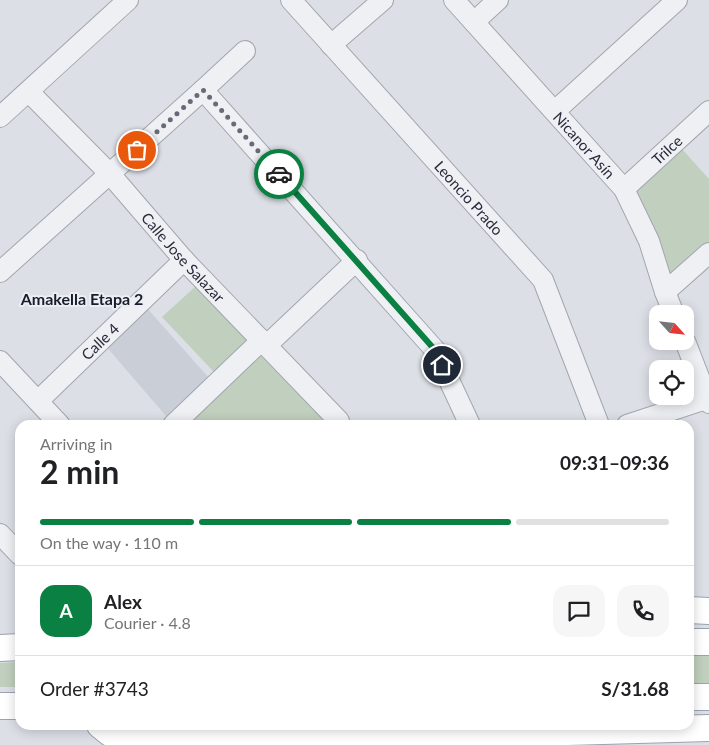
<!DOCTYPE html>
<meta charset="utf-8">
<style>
body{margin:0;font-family:Lato,sans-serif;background:#f6f6f6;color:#202124;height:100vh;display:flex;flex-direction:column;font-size:19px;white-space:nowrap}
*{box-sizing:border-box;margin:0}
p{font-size:16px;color:#757577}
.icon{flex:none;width:28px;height:28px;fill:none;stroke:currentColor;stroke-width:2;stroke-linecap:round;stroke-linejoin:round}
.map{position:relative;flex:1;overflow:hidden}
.side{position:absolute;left:15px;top:420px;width:679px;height:310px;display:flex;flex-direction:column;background:#fff;border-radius:15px;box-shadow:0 2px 12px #0003}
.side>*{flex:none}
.needle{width:32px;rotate:117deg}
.tools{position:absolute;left:649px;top:305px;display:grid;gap:10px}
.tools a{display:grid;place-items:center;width:45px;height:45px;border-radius:10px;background:#fff;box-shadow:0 2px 12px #0003;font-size:25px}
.pin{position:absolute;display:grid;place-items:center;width:42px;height:42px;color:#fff;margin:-21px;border:2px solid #fff;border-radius:50%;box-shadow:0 1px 5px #0007}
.courier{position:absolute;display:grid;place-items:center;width:50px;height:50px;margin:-25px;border:4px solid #0b8043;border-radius:50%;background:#fff;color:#222;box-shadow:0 1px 6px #0007}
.summary em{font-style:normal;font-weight:700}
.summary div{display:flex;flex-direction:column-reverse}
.summary{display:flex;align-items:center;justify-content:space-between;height:85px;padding:0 25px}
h1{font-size:32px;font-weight:700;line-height:38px}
.bar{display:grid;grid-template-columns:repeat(4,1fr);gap:8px 5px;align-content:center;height:60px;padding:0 25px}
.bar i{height:6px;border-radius:4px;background:#e0e0e0}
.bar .active{background:#0b8043}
.bar p{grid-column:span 4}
.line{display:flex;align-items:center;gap:12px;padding:0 25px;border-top:1px solid #e0e0e0}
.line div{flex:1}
.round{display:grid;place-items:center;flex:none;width:52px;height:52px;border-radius:15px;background:#f6f6f6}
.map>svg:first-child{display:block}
.built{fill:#caced7}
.green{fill:#c1cfbe}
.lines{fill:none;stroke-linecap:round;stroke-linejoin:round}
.minor-casing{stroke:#a2a6af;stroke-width:22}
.major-casing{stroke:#9ca2b1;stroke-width:28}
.minor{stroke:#eff0f4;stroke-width:20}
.major{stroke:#fff;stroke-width:26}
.done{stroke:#666b77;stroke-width:5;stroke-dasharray:0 9}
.route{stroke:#0b8043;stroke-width:6}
.labels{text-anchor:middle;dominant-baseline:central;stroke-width:4;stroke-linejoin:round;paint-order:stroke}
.street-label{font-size:15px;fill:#272c3b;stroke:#ebeef3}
.neighbourhood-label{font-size:16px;font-weight:bold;fill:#191e2c;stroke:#ebeef3}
</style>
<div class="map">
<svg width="709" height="745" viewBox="0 0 709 745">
<rect width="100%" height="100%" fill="#dcdfe6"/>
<path class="built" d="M146,307L209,378L166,416L104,344Z"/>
<path class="green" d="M681,148L709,179V243L671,277L634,192Z
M197,285L248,340L214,372L162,317Z
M258,350L324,420L286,425H180Z
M689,656H709V685H689Z
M20,662V687H0V663Z"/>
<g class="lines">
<g class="minor-casing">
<g id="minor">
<path id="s1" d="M291,0L543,280L599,425"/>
<path id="s2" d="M454,0L624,189L649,241L665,292L674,314"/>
<path d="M474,22L498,0"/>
<path d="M331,45L383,0"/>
<path d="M203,90L435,350L470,425"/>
<path id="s3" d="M29,92L110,174L184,260L339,421"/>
<path d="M555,111L677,0"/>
<path d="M0,117L128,0"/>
<path id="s4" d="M624,189L709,111"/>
<path d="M0,272L203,90L245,51"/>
<path d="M665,292L709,253"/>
<path d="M685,341L709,403"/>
<path d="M267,345L357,260"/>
<path d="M0,361L60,425"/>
<path id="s5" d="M38,401L184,260"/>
<path d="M173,425L262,340"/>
<path d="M627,425L709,398"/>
<path d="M0,534L20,555"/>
</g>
</g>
<g class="major-casing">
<path id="major" d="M689,610L709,611
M689,642H709
M0,648L20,647
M689,697H709
M0,706H20
M100,725L110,733L390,737L709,728"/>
</g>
<use href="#minor" class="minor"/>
<use href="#major" class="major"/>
</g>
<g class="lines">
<path class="done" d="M137,150L203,90L279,174"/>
<path class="route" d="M279,174L435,350L442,365"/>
</g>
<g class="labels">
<g class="street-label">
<text stroke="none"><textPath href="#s2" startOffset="195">Nicanor Asín</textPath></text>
<text stroke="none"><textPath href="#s4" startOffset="58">Trilce</textPath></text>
<text stroke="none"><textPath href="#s1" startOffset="266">Leoncio Prado</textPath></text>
<text stroke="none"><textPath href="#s3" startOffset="226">Calle Jose Salazar</textPath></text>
<text stroke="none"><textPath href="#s5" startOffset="86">Calle 4</textPath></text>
</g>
<g class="neighbourhood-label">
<text x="82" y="298">Amakella Etapa 2</text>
</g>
</g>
</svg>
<div class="tools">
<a><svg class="needle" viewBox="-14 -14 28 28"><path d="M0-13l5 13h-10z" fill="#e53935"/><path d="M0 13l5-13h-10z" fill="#757577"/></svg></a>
<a><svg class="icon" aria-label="locate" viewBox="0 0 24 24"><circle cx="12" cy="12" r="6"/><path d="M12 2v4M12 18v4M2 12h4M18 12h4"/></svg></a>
</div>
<div class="pin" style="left:137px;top:150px;background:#ea580c"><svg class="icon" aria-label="bag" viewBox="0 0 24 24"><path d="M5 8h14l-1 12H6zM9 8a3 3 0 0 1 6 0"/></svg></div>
<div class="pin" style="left:442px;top:365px;background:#1f2937"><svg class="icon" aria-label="home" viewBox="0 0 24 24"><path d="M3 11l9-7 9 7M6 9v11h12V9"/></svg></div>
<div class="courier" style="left:279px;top:174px"><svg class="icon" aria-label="car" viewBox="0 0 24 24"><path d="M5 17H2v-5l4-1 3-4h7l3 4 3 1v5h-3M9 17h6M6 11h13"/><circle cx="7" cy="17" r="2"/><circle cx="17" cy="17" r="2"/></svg></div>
<section class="side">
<div class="summary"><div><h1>2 min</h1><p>Arriving in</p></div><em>09:31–09:36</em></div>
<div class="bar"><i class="active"></i><i class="active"></i><i class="active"></i><i></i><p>On the way · 110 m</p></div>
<div class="line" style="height:90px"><b class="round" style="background:#0b8043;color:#fff">A</b><div><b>Alex</b><p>Courier · 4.8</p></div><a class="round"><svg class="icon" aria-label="chat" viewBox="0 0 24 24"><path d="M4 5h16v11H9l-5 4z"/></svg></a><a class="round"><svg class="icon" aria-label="phone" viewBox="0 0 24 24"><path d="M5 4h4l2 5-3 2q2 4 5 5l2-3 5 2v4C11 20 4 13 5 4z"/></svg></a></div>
<div class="line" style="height:65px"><div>Order #3743</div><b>S/31.68</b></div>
</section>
</div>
